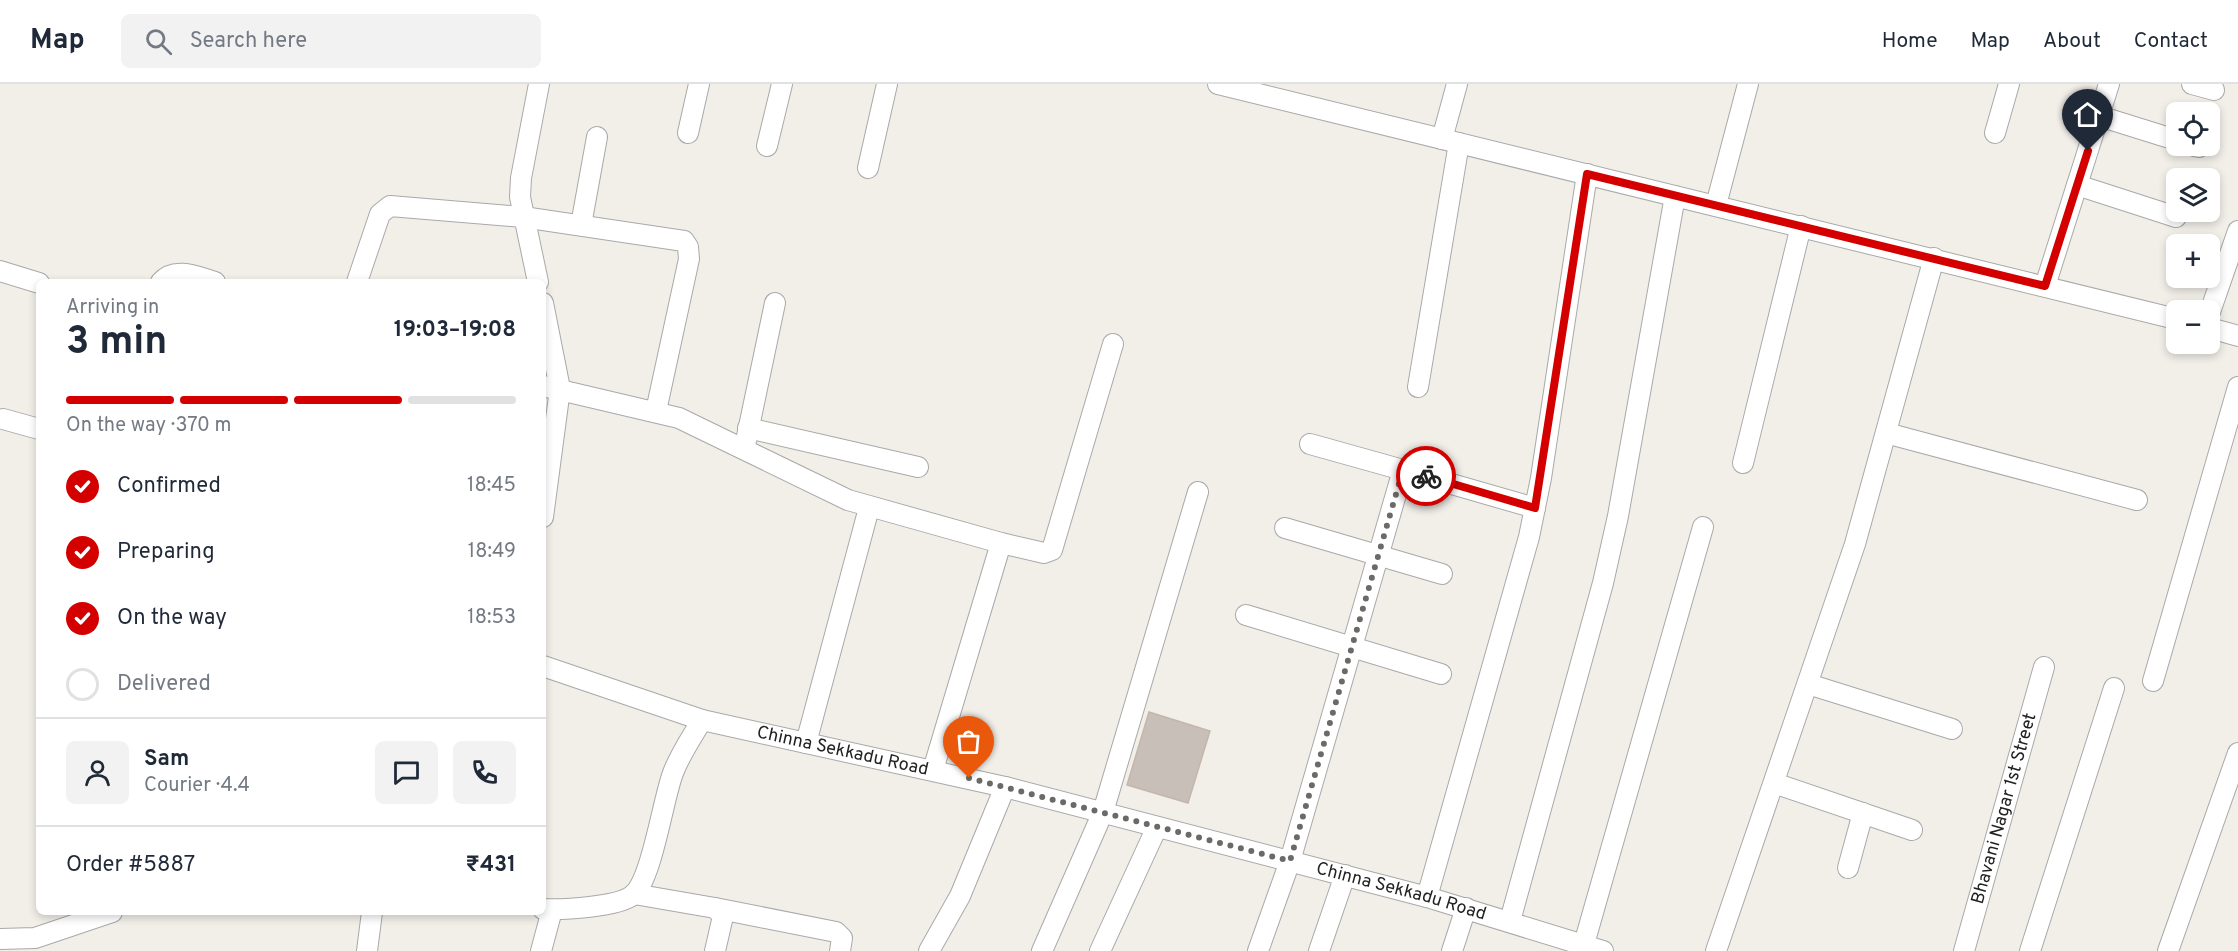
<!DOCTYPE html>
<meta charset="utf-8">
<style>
body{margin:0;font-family:Overpass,sans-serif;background:#f2f2f3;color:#1f2937;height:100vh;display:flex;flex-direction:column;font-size:22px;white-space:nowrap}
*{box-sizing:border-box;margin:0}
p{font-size:20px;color:#747a83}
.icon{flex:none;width:33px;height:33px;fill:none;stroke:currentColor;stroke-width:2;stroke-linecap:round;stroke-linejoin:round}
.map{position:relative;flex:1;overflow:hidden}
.drawer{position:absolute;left:36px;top:195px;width:510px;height:636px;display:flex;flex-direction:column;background:#fff;border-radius:9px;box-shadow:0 3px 9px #0003}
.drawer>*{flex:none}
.controls{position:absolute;left:2166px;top:18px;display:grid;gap:12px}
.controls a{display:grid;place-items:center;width:54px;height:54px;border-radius:9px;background:#fff;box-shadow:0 3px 9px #0003;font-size:30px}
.pin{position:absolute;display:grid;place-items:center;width:51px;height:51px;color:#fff;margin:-62px -26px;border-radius:50% 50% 50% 0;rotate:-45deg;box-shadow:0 0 6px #0007}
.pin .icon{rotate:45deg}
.courier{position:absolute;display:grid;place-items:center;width:60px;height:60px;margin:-30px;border:4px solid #d40000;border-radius:50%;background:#fff;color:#222;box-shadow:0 2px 8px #0007}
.headline em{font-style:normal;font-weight:700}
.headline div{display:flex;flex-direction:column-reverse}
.headline{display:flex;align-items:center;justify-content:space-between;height:102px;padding:0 30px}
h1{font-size:39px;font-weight:700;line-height:45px}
.bar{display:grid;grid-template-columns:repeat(4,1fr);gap:9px 6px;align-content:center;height:72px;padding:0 30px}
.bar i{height:8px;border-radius:4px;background:#e0e1e3}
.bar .on{background:#d40000}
.bar p{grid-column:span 4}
.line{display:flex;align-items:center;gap:15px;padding:0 30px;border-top:2px solid #e0e1e3}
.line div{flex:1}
.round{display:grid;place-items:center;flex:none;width:63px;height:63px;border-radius:9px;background:#f2f2f3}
ol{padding:0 30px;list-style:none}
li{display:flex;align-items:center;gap:18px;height:66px}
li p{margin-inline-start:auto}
li .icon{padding:6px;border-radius:50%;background:#d40000;color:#fff;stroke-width:4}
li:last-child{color:#747a83}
li i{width:33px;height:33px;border:3px solid #e0e1e3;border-radius:50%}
header{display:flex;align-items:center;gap:36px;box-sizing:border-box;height:84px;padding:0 30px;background:#fff;border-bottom:2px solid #e0e1e3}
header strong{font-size:28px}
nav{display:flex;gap:33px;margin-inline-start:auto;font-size:21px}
.search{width:420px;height:54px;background:#f2f2f3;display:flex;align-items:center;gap:15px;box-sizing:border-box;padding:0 21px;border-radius:9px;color:#747a83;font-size:22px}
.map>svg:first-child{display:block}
.building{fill:#c7bfb8;stroke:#c4b6ab;stroke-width:1.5}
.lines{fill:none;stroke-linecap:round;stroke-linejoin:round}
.minor-casing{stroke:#a9a9a9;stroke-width:22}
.minor{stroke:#fff;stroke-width:20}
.done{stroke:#6b6a68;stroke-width:6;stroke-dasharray:0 10.8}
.route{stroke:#d40000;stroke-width:8}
.labels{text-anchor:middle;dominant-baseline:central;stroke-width:6;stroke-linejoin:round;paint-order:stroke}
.street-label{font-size:18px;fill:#222;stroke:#fff}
</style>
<header>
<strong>Map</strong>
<div class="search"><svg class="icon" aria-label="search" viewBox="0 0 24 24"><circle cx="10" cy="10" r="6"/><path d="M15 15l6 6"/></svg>Search here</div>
<nav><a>Home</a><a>Map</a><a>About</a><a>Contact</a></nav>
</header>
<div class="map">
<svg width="2238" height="867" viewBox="0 0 2238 867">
<rect width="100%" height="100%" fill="#f2efe9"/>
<path class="building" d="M1149,628L1210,647L1188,719L1127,701Z"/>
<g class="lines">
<g class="minor-casing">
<g id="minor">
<path d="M1218,0L2176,235"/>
<path d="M2192,0L2214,6"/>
<path d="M2099,32L2176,56"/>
<path d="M688,49L699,0"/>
<path d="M1995,49L2009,0"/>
<path d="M1442,55L1457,0"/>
<path d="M767,62L782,0"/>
<path d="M2194,62L2199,63"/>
<path d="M868,84L887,0"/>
<path d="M2077,101L2176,133"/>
<path d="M1716,121L1748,0"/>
<path d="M581,141L597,53"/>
<path d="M0,187L39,199"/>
<path d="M161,198C175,182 198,193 215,198"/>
<path d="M357,198L380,130L390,122L523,133L684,157L688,163L689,175L656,327"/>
<path d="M538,198L520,113L521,94L539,0"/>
<path d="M2045,202L2109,0"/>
<path d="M543,219L560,305L543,433"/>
<path d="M2210,228L2238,147"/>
<path d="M2210,244L2238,252"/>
<path d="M543,302L679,334L848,416L1001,459L933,686"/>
<path d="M1418,303L1459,59"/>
<path d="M3,335L39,345"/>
<path d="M748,344L918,383"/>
<path d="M1886,349L2137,416"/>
<path d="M746,357L775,219"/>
<path d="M1743,379L1801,142"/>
<path d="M1403,386L1535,424"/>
<path d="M1285,444L1442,490"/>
<path d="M1001,459L1044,469L1052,466L1113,260"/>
<path d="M1246,531L1441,590"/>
<path d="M543,582L702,636"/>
<path d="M2153,597L2238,303"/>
<path d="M1808,600L1952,645"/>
<path d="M806,659L869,424"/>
<path d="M1774,699L1912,746"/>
<path d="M1848,784L1863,729"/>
<path d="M634,810L715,824L723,832L715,867"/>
<path d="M1427,813L1529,453L1541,394L1587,90"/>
<path d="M715,824L836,848L842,854L840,867"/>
<path id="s1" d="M543,825C563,826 618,823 633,811C652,795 663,715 673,689C680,670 692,653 702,636L1005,703L1427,813L1603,867"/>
<path d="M1510,837L1603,499L1618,432L1675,112"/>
<path d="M0,855L35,854L112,828"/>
<path d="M367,867L372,828"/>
<path d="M541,867L552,826"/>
<path d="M929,867L960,812L1005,703"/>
<path d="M1042,867L1103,728L1198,408"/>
<path d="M1100,867L1157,743"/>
<path d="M1258,867L1290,777L1403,386L1310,360"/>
<path d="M1319,867L1345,791"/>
<path d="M1452,867L1466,824"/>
<path d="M1582,867L1703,443"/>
<path d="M1716,867L1855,460L1934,174"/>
<path id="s2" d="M1964,867L2044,583"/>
<path d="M2030,867L2114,604"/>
<path d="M2168,867L2238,669"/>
</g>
</g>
<use href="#minor" class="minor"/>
</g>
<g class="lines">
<path class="done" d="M969,694L1290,777L1403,386L1426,392"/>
<path class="route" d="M1426,392L1535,424L1587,90L2045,202L2088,67"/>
</g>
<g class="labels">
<g class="street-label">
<text stroke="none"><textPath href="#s1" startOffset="426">Chinna Sekkadu Road</textPath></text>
<text stroke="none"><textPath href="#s2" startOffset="148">Bhavani Nagar 1st Street</textPath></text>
<text stroke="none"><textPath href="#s1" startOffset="1002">Chinna Sekkadu Road</textPath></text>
</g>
</g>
</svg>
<div class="controls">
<a><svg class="icon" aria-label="locate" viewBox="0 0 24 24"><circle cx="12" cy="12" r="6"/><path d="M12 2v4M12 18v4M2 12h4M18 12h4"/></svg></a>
<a><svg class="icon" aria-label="layers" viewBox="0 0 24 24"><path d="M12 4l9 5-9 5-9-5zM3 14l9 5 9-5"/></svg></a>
<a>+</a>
<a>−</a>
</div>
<div class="pin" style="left:969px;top:694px;background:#ea580c"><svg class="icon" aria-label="bag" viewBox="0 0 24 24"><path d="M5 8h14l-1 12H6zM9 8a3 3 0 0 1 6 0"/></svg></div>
<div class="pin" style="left:2088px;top:67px;background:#1f2937"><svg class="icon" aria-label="home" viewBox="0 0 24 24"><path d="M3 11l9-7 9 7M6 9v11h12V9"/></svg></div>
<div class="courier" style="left:1426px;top:392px"><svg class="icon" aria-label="bike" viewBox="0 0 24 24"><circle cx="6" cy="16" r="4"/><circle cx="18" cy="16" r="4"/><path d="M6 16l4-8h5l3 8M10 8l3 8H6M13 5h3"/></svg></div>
<section class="drawer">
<div class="headline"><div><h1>3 min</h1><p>Arriving in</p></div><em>19:03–19:08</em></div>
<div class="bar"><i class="on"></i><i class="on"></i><i class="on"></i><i></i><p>On the way · 370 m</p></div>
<ol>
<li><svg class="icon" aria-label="check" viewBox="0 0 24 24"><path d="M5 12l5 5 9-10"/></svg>Confirmed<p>18:45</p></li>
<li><svg class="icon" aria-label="check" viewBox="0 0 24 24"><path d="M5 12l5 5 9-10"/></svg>Preparing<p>18:49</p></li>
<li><svg class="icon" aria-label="check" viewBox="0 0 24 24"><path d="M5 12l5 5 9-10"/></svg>On the way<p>18:53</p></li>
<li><i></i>Delivered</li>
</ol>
<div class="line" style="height:108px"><a class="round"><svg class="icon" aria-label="person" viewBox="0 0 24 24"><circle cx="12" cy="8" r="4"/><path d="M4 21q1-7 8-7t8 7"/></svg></a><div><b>Sam</b><p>Courier · 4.4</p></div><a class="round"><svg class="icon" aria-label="chat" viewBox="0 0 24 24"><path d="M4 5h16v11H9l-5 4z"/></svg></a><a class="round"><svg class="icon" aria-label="phone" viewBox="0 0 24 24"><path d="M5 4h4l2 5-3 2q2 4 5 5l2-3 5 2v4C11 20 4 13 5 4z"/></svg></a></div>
<div class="line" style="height:78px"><div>Order #5887</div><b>₹431</b></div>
</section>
</div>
